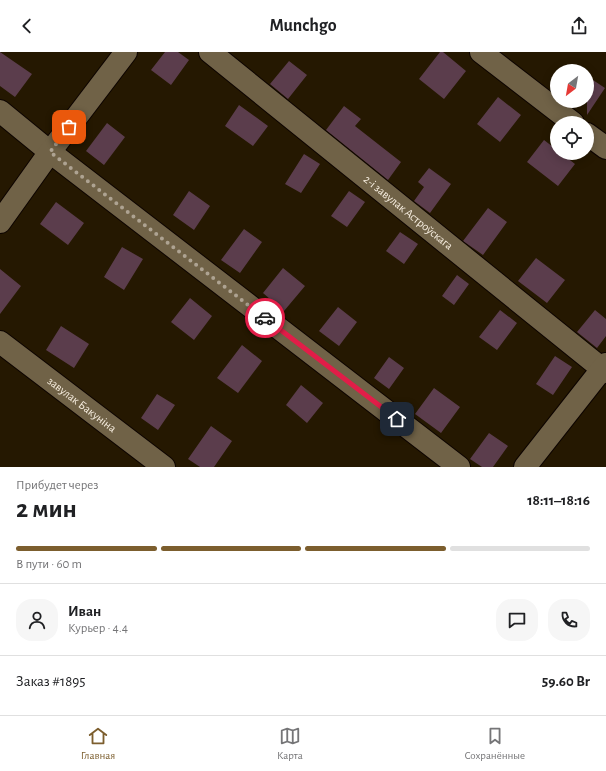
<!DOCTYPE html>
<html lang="ru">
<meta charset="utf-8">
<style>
body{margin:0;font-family:"Alegreya Sans",sans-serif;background:#f6f6f6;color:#202124;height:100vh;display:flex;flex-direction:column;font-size:15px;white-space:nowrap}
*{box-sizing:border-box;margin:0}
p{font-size:13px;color:#757577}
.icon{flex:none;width:22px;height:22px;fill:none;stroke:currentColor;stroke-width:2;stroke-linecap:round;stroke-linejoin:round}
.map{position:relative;height:415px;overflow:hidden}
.drawer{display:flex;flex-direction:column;background:#fff;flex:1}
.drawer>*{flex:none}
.needle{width:26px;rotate:211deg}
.tools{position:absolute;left:550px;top:12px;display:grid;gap:8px}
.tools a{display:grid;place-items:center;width:44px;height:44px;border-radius:50%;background:#fff;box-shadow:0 2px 10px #0003;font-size:20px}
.pin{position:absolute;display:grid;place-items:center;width:34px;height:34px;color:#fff;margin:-17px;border-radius:8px;box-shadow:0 2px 6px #0006}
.courier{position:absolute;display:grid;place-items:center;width:40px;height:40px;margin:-20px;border:3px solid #e11d48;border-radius:50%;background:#fff;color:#222;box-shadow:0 1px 5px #0007}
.overview em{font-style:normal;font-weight:600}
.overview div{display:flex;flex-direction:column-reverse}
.overview{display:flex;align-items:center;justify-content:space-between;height:68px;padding:0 16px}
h1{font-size:26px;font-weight:600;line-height:30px}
.bar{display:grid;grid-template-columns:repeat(4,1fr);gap:6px 4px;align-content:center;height:48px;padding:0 16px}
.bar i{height:5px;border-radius:3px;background:#e0e0e0}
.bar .current{background:#7c5e2e}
.bar p{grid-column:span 4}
.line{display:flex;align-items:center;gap:10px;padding:0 16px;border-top:1px solid #e0e0e0}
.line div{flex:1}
.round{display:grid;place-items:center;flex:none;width:42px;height:42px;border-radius:16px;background:#f6f6f6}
header{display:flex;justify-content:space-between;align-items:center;height:52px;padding:0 16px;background:#fff;font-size:18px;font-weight:600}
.menu{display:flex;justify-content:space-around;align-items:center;height:56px;border-top:1px solid #e0e0e0;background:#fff;font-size:11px;color:#757577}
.menu a{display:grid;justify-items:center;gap:2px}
.menu .current{color:#7c5e2e}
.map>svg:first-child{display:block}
.building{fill:#5b3d4c}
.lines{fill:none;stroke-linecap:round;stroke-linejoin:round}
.minor-casing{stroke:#0d0400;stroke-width:24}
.minor{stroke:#706247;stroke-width:22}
.done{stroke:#aea392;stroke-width:4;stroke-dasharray:0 7.2}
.route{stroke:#e11d48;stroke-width:5}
.labels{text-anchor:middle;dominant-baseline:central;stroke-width:3;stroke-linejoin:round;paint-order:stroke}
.street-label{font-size:12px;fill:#f7eee0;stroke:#1b0f00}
</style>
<header><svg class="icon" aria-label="back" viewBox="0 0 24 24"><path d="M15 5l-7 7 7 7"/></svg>Munchgo<svg class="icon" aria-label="share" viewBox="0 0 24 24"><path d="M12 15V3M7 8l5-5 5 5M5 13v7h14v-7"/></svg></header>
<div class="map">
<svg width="606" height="415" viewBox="0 0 606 415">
<rect width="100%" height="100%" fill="#251801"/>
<path class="building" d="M0,0L32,22L15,45L0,34Z
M165,0H178L189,8L171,33L151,18Z
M440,0H443L466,19L444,47L419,27Z
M289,9L307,23L288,47L270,32Z
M587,24L605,36L587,63Z
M498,45L521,63L500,90L477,72Z
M239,53L268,74L253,94L225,74Z
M344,54L361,67L355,74L401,110L388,128L326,78Z
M107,71L125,85L104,113L86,99Z
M544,88L557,98V101H561L575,112L558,134L527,110Z
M304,102L320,112L301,141L285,132Z
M429,116L451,132L430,161L414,149L424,135L418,130Z
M189,139L210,154L194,178L173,163Z
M349,139L365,150L347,175L331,164Z
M56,150L84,171L68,193L40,172Z
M488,156L507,170L483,203L463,189Z
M244,177L262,190L240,221L221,208Z
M400,180L418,192L404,212L386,199Z
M122,195L143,207L124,238L104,225Z
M536,206L565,228L547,251L518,229Z
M283,216L305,234L284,259L263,241Z
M0,217L21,234L0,262Z
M457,223L469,232L454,253L442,244Z
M190,246L212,264L194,288L171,270Z
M338,255L357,270L339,294L319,279Z
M500,258L517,271L497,298L479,285Z
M595,258L606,267V284L597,296L577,280Z
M61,274L89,292L74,316L46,298Z
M242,293L262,309L238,341L217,326Z
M555,304L572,315L553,343L536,332Z
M389,305L404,316L389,337L374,326Z
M301,333L323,351L307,371L286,353Z
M434,336L460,355L441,381L415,362Z
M157,342L175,353L158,378L141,366Z
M211,374L232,389L214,415H200L188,407Z
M489,381L508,394L493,415H482L470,407Z"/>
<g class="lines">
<g class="minor-casing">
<g id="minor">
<path id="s1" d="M210,0L606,320"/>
<path d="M481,0L573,71"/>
<path d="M0,59L50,100L459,415"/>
<path d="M587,82L606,96"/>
<path d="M0,170L50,100L126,0"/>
<path id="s2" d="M0,290L164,415"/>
<path d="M525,415L606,312"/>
</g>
</g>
<use href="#minor" class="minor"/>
</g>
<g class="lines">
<path class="done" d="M69,75L50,100L265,266"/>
<path class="route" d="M265,266L397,367"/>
</g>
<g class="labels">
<g class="street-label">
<text stroke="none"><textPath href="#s1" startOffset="255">2-і завулак Астроўскага</textPath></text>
<text stroke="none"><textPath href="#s2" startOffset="103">завулак Бакуніна</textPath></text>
</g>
</g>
</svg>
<div class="tools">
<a><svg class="needle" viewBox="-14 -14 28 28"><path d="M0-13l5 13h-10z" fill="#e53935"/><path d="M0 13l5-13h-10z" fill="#757577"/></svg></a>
<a><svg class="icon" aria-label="locate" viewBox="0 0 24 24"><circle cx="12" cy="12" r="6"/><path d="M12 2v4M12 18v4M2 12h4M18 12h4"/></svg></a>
</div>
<div class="pin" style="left:69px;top:75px;background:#ea580c"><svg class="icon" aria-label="bag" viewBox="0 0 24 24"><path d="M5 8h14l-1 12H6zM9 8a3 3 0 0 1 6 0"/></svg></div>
<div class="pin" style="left:397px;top:367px;background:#1f2937"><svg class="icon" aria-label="home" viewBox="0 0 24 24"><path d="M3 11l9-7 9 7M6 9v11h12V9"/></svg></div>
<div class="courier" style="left:265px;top:266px"><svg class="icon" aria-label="car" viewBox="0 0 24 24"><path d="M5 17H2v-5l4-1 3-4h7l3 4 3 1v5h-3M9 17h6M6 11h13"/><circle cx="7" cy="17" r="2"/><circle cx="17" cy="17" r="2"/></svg></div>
</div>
<section class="drawer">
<div class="overview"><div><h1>2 мин</h1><p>Прибудет через</p></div><em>18:11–18:16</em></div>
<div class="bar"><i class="current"></i><i class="current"></i><i class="current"></i><i></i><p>В пути · 60 m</p></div>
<div class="line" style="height:72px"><a class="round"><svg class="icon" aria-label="person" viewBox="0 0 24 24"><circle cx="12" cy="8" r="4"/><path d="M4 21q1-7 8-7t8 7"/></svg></a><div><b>Иван</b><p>Курьер · 4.4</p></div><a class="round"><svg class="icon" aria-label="chat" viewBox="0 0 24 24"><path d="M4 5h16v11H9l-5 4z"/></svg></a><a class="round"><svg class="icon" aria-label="phone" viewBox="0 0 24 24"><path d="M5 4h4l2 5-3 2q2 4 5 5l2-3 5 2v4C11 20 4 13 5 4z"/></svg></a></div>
<div class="line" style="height:52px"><div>Заказ #1895</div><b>59.60 Br</b></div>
</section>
<nav class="menu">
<a class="current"><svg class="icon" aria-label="home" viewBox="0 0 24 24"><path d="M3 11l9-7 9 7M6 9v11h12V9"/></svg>Главная</a>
<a><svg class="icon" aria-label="map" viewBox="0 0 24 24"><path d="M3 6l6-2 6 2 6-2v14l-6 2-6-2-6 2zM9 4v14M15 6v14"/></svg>Карта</a>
<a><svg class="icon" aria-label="saved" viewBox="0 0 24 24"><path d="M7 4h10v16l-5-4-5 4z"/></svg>Сохранённые</a>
</nav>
